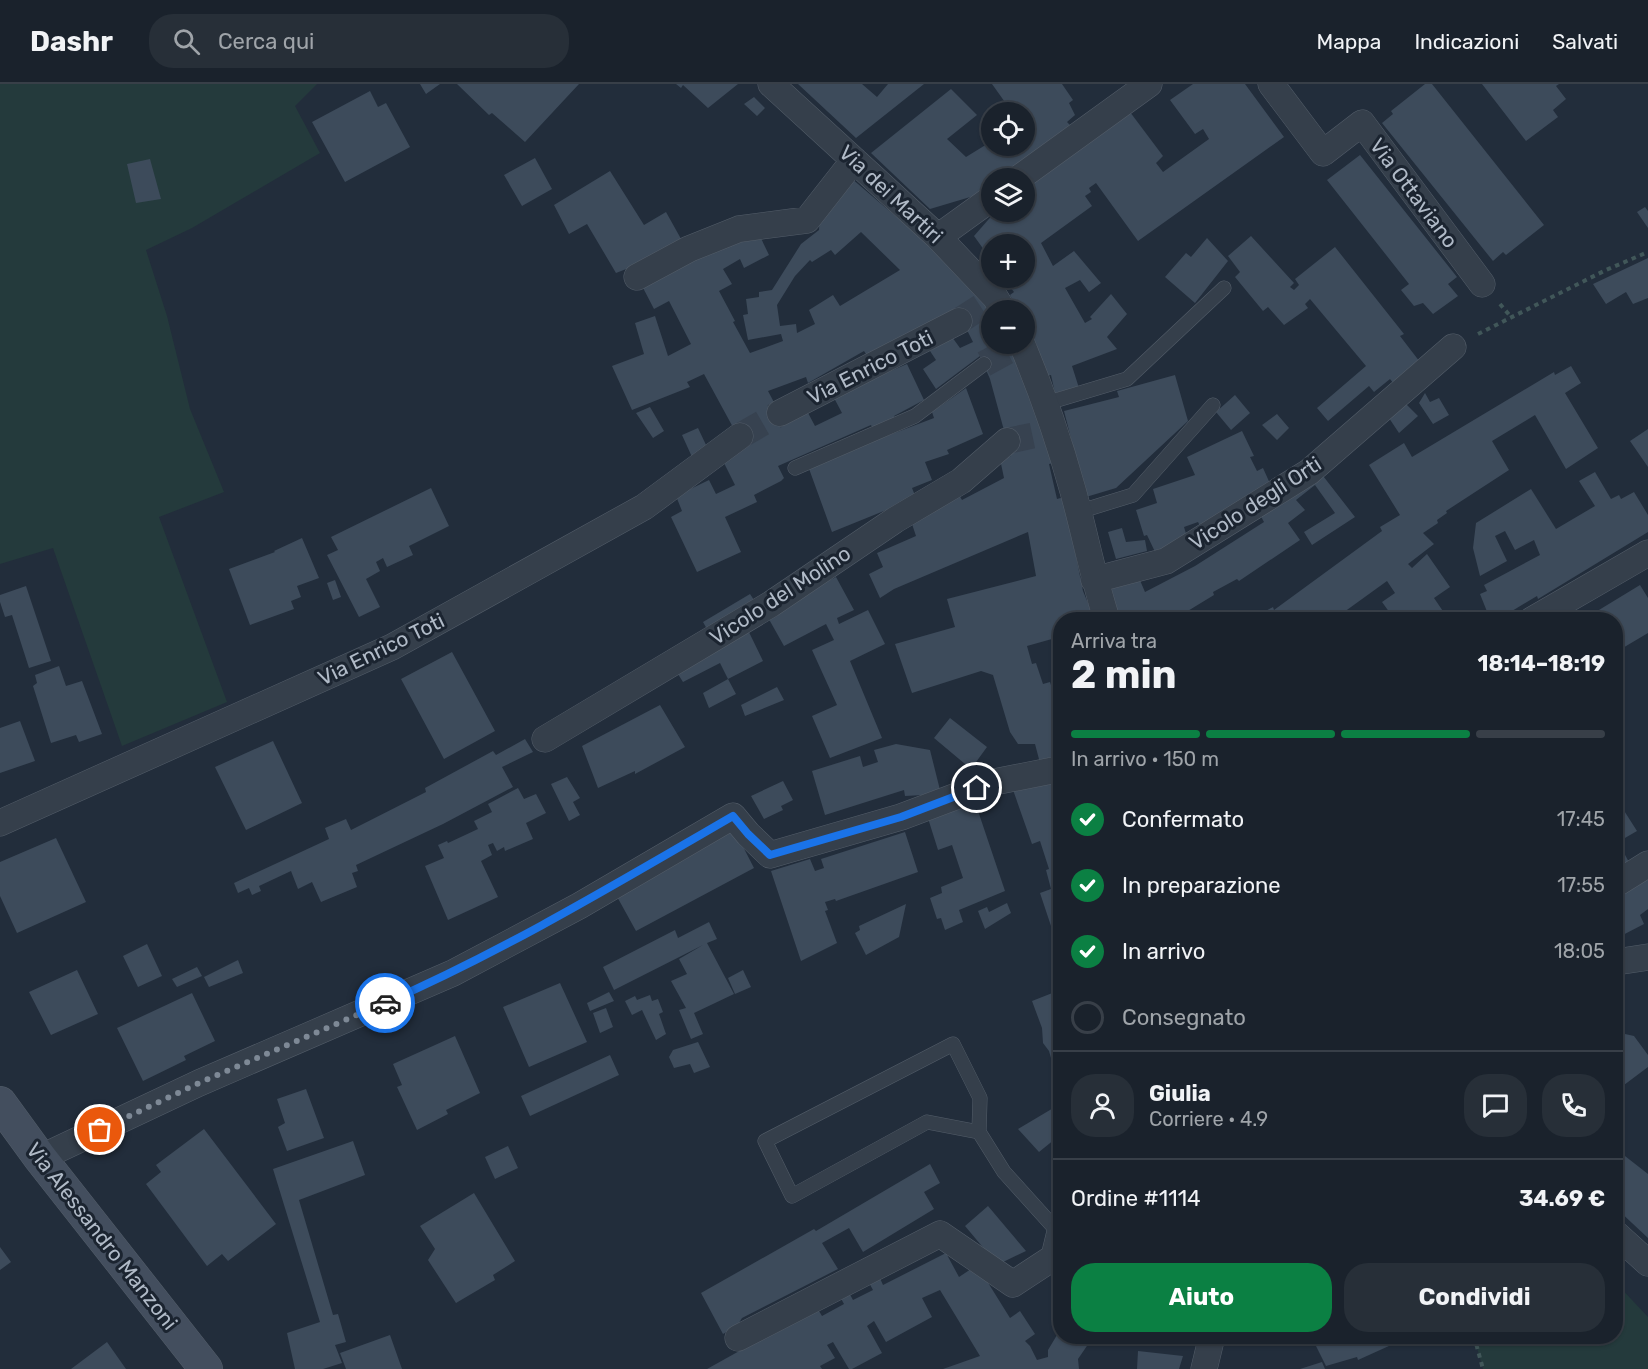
<!DOCTYPE html>
<html lang="it">
<meta charset="utf-8">
<style>
body{margin:0;font-family:Rubik,sans-serif;background:#272f38;color:#f1f3f6;height:100vh;display:flex;flex-direction:column;font-size:22px;white-space:nowrap}
*{box-sizing:border-box;margin:0}
p{font-size:20px;color:#9fa4a9}
.icon{flex:none;width:33px;height:33px;fill:none;stroke:currentColor;stroke-width:2;stroke-linecap:round;stroke-linejoin:round}
.map{position:relative;flex:1;overflow:hidden}
.panel{position:absolute;left:1053px;top:528px;width:570px;height:732px;display:flex;flex-direction:column;background:#1a222c;border-radius:24px;box-shadow:0 2px 4px #0004,0 0 0 2px #383f48}
.panel>*{flex:none}
.tools{position:absolute;left:981px;top:18px;display:grid;gap:12px}
.tools a{display:grid;place-items:center;width:54px;height:54px;border-radius:50%;background:#1a222c;box-shadow:0 2px 4px #0004,0 0 0 2px #383f48;font-size:30px}
.pin{position:absolute;display:grid;place-items:center;width:51px;height:51px;color:#fff;margin:-26px;border:3px solid #fff;border-radius:50%;box-shadow:0 2px 6px #0007}
.courier{position:absolute;display:grid;place-items:center;width:60px;height:60px;margin:-30px;border:4px solid #1a73e8;border-radius:50%;background:#fff;color:#222;box-shadow:0 2px 8px #0007}
.overview em{font-style:normal;font-weight:700}
.overview div{display:flex;flex-direction:column-reverse}
.overview{display:flex;align-items:center;justify-content:space-between;height:102px;padding:0 18px}
h1{font-size:39px;font-weight:700;line-height:45px}
.bar{display:grid;grid-template-columns:repeat(4,1fr);gap:9px 6px;align-content:center;height:72px;padding:0 18px}
.bar i{height:8px;border-radius:4px;background:#383f48}
.bar .on{background:#0b8043}
.bar p{grid-column:span 4}
.line{display:flex;align-items:center;gap:15px;padding:0 18px;border-top:2px solid #383f48}
.line div{flex:1}
.round{display:grid;place-items:center;flex:none;width:63px;height:63px;border-radius:24px;background:#272f38}
ol{padding:0 18px;list-style:none}
li{display:flex;align-items:center;gap:18px;height:66px}
li p{margin-inline-start:auto}
li .icon{padding:6px;border-radius:50%;background:#0b8043;color:#fff;stroke-width:4}
li:last-child{color:#9fa4a9}
li i{width:33px;height:33px;border:3px solid #383f48;border-radius:50%}
.action{display:flex;gap:12px;margin-top:auto;padding:12px 18px}
.action a{flex:1;height:69px;border-radius:24px;background:#0b8043;color:#fff;font-size:24px;font-weight:700;line-height:69px;text-align:center}
.action a+a{background:#272f38;color:#f1f3f6}
header{display:flex;align-items:center;gap:36px;box-sizing:border-box;height:84px;padding:0 30px;background:#1a222c;border-bottom:2px solid #383f48}
header strong{font-size:28px}
nav{display:flex;gap:33px;margin-inline-start:auto;font-size:21px}
.search{width:420px;height:54px;background:#272f38;display:flex;align-items:center;gap:15px;box-sizing:border-box;padding:0 21px;border-radius:24px;color:#9fa4a9;font-size:22px}
.map>svg:first-child{display:block}
.green{fill:#243a3c}
.building{fill:#3d4b5b;fill-rule:evenodd}
.lines{fill:none;stroke-linecap:round;stroke-linejoin:round}
.street-tunnel{stroke:#374250;stroke-width:26;stroke-dasharray:26 13;stroke-linecap:butt}
.lane-casing{stroke:#535d69;stroke-width:15}
.street-casing{stroke:#535d69;stroke-width:27}
.secondary-casing{stroke:#535d69;stroke-width:34}
.path{stroke:#415759;stroke-width:4;stroke-dasharray:4.5 4.5;stroke-linecap:butt}
.lane{stroke:#353f4b;stroke-width:14}
.street{stroke:#353f4b;stroke-width:26}
.secondary{stroke:#434e5e;stroke-width:33}
.done{stroke:#7e8996;stroke-width:6;stroke-dasharray:0 10.8}
.route{stroke:#1a73e8;stroke-width:8}
.labels{text-anchor:middle;dominant-baseline:central;stroke-width:6;stroke-linejoin:round;paint-order:stroke}
.street-label{font-size:21px;fill:#b0bac7;stroke:#1b2430}
</style>
<header>
<strong>Dashr</strong>
<div class="search"><svg class="icon" aria-label="search" viewBox="0 0 24 24"><circle cx="10" cy="10" r="6"/><path d="M15 15l6 6"/></svg>Cerca qui</div>
<nav><a>Mappa</a><a>Indicazioni</a><a>Salvati</a></nav>
</header>
<div class="map">
<svg width="1648" height="1285" viewBox="0 0 1648 1285">
<rect width="100%" height="100%" fill="#222d3b"/>
<path class="green" d="M0,0H317L295,22L320,69L192,144L146,166L167,232L190,325L224,408L159,433L227,618L122,662L53,464L0,480Z
M1616,1199L1648,1233V1285H1483L1474,1253L1616,1252Z"/>
<path class="building" d="M420,0H440L426,10Z
M457,0H579L525,58L492,29L489,31Z
M676,0H738L708,24L683,1L681,4Z
M798,0H862L877,13L888,0H924L856,54Z
M992,0H1062L1073,16L1069,19L1075,31L1067,38L1070,41L998,94H992V100L977,111L930,125L871,69L951,5L977,31L947,55L966,73L992,57V62H1024V28H1012Z
M1193,0H1245L1284,53L1138,157L1096,99L1089,104L1091,108L1085,112L1092,122L1041,159L1053,182L1074,167L1101,199L1089,208L1080,196L1065,204L1085,239L1092,235L1090,233L1111,210L1127,230L1107,253L1117,265L1072,282L1079,304L1055,309L1051,291L1047,292L1035,262L1037,261L1024,237V226H1018L1010,211L1014,208L1003,194H1024V160H992V177L974,152L995,128H1024V103L1130,28L1163,72L1156,79L1163,88L1209,55L1203,45L1195,50L1170,16Z
M1425,0H1432L1544,141L1506,171L1503,168L1493,177L1382,39L1393,30L1391,27Z
M1482,0H1559L1556,2L1566,15L1553,26L1558,33L1526,57Z
M370,7L378,23L386,19L410,63L345,98L312,38Z
M754,13L765,24L757,32L744,20Z
M1360,71L1457,193L1448,200L1458,212L1433,230L1423,219L1414,222L1401,206L1409,200L1327,96Z
M535,74L552,105L522,122L504,91Z
M150,75L161,115L136,119L127,80Z
M610,87L644,141L666,128L685,162L616,189L587,140L569,150L554,121Z
M851,94L928,160L992,227V260H1013L1055,379L1049,380L1057,415L1064,413L1083,507L1095,536H1060L1059,553L1027,562L1032,580L1036,579L1043,600L1050,598L1060,629V674L1040,679L1035,660H1018L1010,648L993,591L981,587L912,609L895,560L955,543L947,515L1036,492L1028,448L894,505L880,514L869,490L883,483L877,469L916,452L909,431L958,409L962,416L1004,394L1000,375L1011,372L990,295L980,272L936,305L923,285L936,276L930,267L952,253L960,264L973,258L967,246L872,279L864,267L808,299L806,293L768,307L785,339L807,327L815,342L842,329L833,312L907,280L924,316L894,332L895,335L873,345L871,341L778,382L784,394L781,397L754,411L757,418L725,433L741,468L697,488L671,433L682,427L676,412L709,396L716,410L735,401L721,373L735,347L704,290L687,298L690,303L632,326L612,282L644,270L635,239L655,232L668,272L691,260L669,217L654,225L641,200L757,146L769,171L744,184L740,175L723,185L732,200L719,207L735,237L733,238L750,269L783,257L781,250L748,256L743,231L748,230L746,215L759,213V208L772,206L801,160L819,146L820,129ZM861,148L900,186L840,222L833,211L809,226L815,240L797,249L796,240L780,242L777,221L795,192L810,176L812,178L831,166L835,171Z
M1645,123L1648,127V144L1637,128Z
M1251,152L1294,199L1290,203L1294,206L1299,201L1295,195L1335,163L1404,250L1400,252L1423,282L1398,305L1390,295L1374,308L1369,302L1328,337L1317,324L1366,282L1310,215L1305,220L1308,224L1284,241L1268,223L1263,227L1235,193L1240,188L1228,172Z
M1207,154L1228,177L1195,219L1165,193L1186,169L1191,173Z
M1648,174V214L1633,220L1626,208L1606,220L1593,200Z
M1571,282L1581,299L1565,309L1598,364L1566,385L1535,331L1492,357L1509,386L1446,427L1447,429L1437,436L1438,439L1423,449L1434,460L1408,480L1412,484L1427,470L1450,503L1434,514L1449,536H1395L1382,518L1395,509L1387,497L1333,536H1249L1273,523L1274,526L1382,447L1380,443L1400,431L1369,381L1404,359L1412,373L1554,288L1555,291Z
M1175,291L1188,337L1116,404L1086,413L1064,327L1119,313L1117,307Z
M966,304L983,350L947,366L949,370L925,378L932,396L912,404L916,414L832,448L808,382L934,334L932,328Z
M1425,309L1430,318L1439,314L1449,331L1433,340L1419,319Z
M1235,311L1250,329L1231,346L1216,328Z
M1402,316L1418,332L1399,349L1387,331Z
M650,323L664,347L653,354L636,329Z
M1277,330L1289,344L1277,356L1262,341Z
M698,344L707,363L692,373L682,351Z
M1648,345V383L1630,357Z
M1242,347L1254,372L1250,373L1257,387L1263,384L1272,404L1200,442L1198,438L1184,443L1188,456L1157,472L1147,451L1144,452L1136,426L1157,419L1153,405L1195,391L1187,373Z
M1320,388L1355,433L1312,461L1304,448L1335,429L1315,401L1296,416L1305,426L1288,439L1300,456L1239,497L1237,495L1213,508L1214,511L1173,536H1120L1107,496L1139,494L1145,508L1195,482L1264,438L1257,425Z
M1595,388L1611,415L1619,411L1621,415L1634,408L1648,431V448L1538,515L1537,512L1507,530L1496,527L1488,530L1480,510L1487,507L1484,501L1540,471L1534,456L1515,466L1505,447L1495,452L1507,477L1480,492L1473,464L1476,439L1531,405L1556,445L1595,422L1579,397Z
M431,404L449,442L409,462L413,471L387,483L383,474L376,478L380,487L366,495L380,523L359,533L327,471L338,466L331,453Z
M1122,444L1126,458L1145,456L1147,467L1116,475L1108,448Z
M302,454L319,494L297,502L301,513L291,517L294,525L250,541L229,485L275,468L274,467Z
M836,493L854,526L837,534L839,540L868,526L885,560L850,577L882,654L830,674L812,632L837,621L812,566L834,556L826,540L784,562L766,530Z
M335,496L341,513L333,516L327,499Z
M1640,501L1648,514V549L1616,568V536H1598L1594,529Z
M26,502L51,577L29,584L12,531L5,533L0,518V511Z
M750,510L758,522L711,552L703,538Z
M746,542L763,577L728,595L736,610L709,624L703,609L728,595L720,579L683,598L676,587Z
M452,568L495,647L444,675L401,595Z
M59,582L66,602L82,597L102,650L79,658L76,651L51,659L33,602L37,599L35,591Z
M777,603L784,616L745,632L741,621Z
M660,621L685,663L635,690V687L598,704L582,662Z
M950,634L987,663L971,685L934,654Z
M20,637L35,677L0,689V644Z
M525,655L533,668L502,683L513,703L443,740L356,781L358,787L352,789L357,803L321,818L312,798L298,805L291,787L259,802L261,807L252,811L249,804L238,809L234,799L329,755L325,744L346,735L351,746L357,743L426,708L425,704L493,667L496,671Z
M273,657L302,719L246,746L215,683Z
M896,660L930,666L941,710L905,712L904,706L825,731L812,687L860,672L863,683L878,678L874,666Z
M567,693L580,714L573,718L580,731L569,737L551,700Z
M1053,694L1060,716V869L1040,809L1051,805L1046,786L1049,785L1040,757L1032,760L1012,703Z
M783,697L793,716L781,722L783,726L764,735L751,712Z
M518,704L524,715L536,710L546,729L526,739L533,755L505,767L504,763L497,767L493,759L488,761L492,771L481,777L498,813L448,836L425,782L444,774L438,761L447,757L448,759L478,745L474,737L492,728L488,720Z
M973,712L1005,807L959,826L963,838L945,846L941,834L937,835L930,814L942,809L941,803L963,794L952,761L938,766L926,728Z
M1623,725L1637,747L1618,758L1630,780L1616,788V730Z
M725,746L736,749L754,784L636,847L615,809Z
M905,748L918,788L836,817L835,815L825,818L828,826L825,827L837,859L801,877L771,787L810,775L815,787L824,784L821,775Z
M56,754L86,818L17,849L0,812V778Z
M1648,787V825L1640,831L1644,840L1617,854L1616,815L1619,813L1617,810Z
M1007,819L1011,829L985,845L978,827L987,823L989,828Z
M906,820L899,853L866,871L855,849L860,846L859,842Z
M709,838L717,855L707,859L734,910L694,929L703,950L691,955L679,926L686,924L671,897L687,890L679,875L703,861L614,906L603,883L675,846L678,854Z
M147,860L162,892L138,903L123,872Z
M238,876L243,889L209,903L204,893Z
M197,883L202,892L177,903L172,895Z
M77,886L98,930L51,951L29,908Z
M743,886L751,903L735,910L728,894Z
M560,899L587,958L529,983L503,923Z
M1060,906V994L1057,995L1049,967L1043,959L1042,944L1032,917Z
M609,908L614,917L590,927L587,919Z
M192,909L215,957L184,972L186,976L143,997L117,944Z
M650,911L652,917L658,915L663,928L659,930L666,950L656,956L642,926L632,931L625,917L635,912L637,916Z
M606,924L613,943L600,949L593,929Z
M1616,948L1634,952L1648,971V983L1616,1007Z
M455,952L480,1009L446,1026L448,1030L417,1046L397,1003L402,1001L393,980Z
M698,958L710,983L694,989L690,980L674,984L669,973L673,966Z
M610,971L619,991L530,1032L521,1012Z
M306,1005L324,1054L287,1067L278,1043L285,1039L277,1015Z
M1055,1023L1060,1030V1051L1039,1068L1018,1045Z
M204,1045L276,1140L228,1177L222,1170L207,1182L146,1100L161,1088L156,1081Z
M353,1057L365,1091L299,1116L333,1231L338,1230L346,1258L335,1261L342,1279L323,1285H295L287,1249L320,1238L273,1085Z
M508,1062L518,1084L495,1095L485,1073Z
M1616,1065L1648,1090V1154L1616,1124Z
M930,1080L940,1099L924,1108L934,1125L863,1168L849,1144L822,1159L838,1185L742,1234L737,1242L723,1250L701,1209L814,1145L816,1147Z
M474,1109L515,1177L493,1191L495,1196L456,1219L428,1176L435,1165L420,1142Z
M988,1122L1026,1167L1003,1178L991,1173L986,1167L965,1142Z
M0,1163L11,1178L0,1186Z
M946,1169L959,1193L977,1181L1010,1234L1020,1227L1035,1250L1025,1257L1030,1262L1037,1276L1048,1273V1266L1060,1246V1252L1112,1253L1091,1256L1078,1275L1079,1285H943L980,1272L940,1206L922,1214L932,1233L886,1258L874,1237L867,1242L882,1269L852,1285H849L833,1258L827,1261L835,1274L820,1282L822,1285H707L800,1233L816,1222L822,1232L844,1220L838,1209L847,1205L853,1216L873,1206L868,1197L879,1192L883,1201Z
M390,1251L402,1285H346L340,1269Z
M1149,1252H1185L1183,1259Z
M1311,1252H1411L1358,1276L1357,1273L1326,1282Z
M107,1258L126,1285H71Z
M1138,1267L1183,1272L1179,1285H1137Z
M1322,1278L1325,1285H1300Z"/>
<g class="lines">
<path class="street-tunnel" d="M959,237L985,220
M984,280L1015,263
M740,352L780,329
M1007,357L1045,349"/>
<g class="lane-casing">
<path id="lane" d="M1047,319L1127,295L1224,204
M795,384L915,332L984,280
M1078,428L1133,411L1213,321
M979,1048L927,1038L792,1112L765,1057L953,960L980,1014L979,1048L1004,1088L1059,1149"/>
</g>
<g class="street-casing">
<path id="street" d="M771,0L938,153L995,213L1003,226
M1271,0L1323,69L1362,39L1482,200
M1019,94L1149,0
M938,153L992,114
M637,193L689,165L739,145L807,136L854,76
M1022,260C1042,308 1059,356 1073,407C1085,450 1093,493 1107,536
M780,329L959,237
M1094,496L1166,477L1309,388L1453,263
M1532,536L1648,469
M545,655L771,520L895,436L961,397L1007,357
M0,739L392,563L644,423L740,352
M1616,800L1648,780
M1616,878L1648,873
M40,1074L199,999L453,889L579,822L733,732L748,750L770,771L901,733L994,698L1060,685
M1616,1150L1648,1179
M738,1254L940,1150L1013,1200L1054,1173L1060,1148
M1204,1285L1212,1252"/>
</g>
<g class="secondary-casing">
<path id="secondary" d="M0,1019L40,1074L206,1285"/>
</g>
<path class="path" d="M1500,220L1511,233
M1478,250L1606,186L1648,168
M1474,1252L1483,1285"/>
<use href="#lane" class="lane"/>
<use href="#street" class="street"/>
<use href="#secondary" class="secondary"/>
</g>
<g class="lines">
<path class="done" d="M100,1046L199,999L385,919"/>
<path class="route" d="M385,919C506,866 619,798 733,732L748,750L770,771L901,733L977,704"/>
</g>
<g class="labels">
<g class="street-label">
<text transform="translate(1414 109) rotate(53)">Via Ottaviano</text>
<text transform="translate(891 110) rotate(43)">Via dei Martiri</text>
<text transform="translate(870 283) rotate(-27)">Via Enrico Toti</text>
<text transform="translate(1255 419) rotate(-33)">Vicolo degli Orti</text>
<text transform="translate(780 511) rotate(-33)">Vicolo del Molino</text>
<text transform="translate(381 565) rotate(-26)">Via Enrico Toti</text>
<text transform="translate(102 1152) rotate(52)">Via Alessandro Manzoni</text>
</g>
</g>
</svg>
<div class="tools">
<a><svg class="icon" aria-label="locate" viewBox="0 0 24 24"><circle cx="12" cy="12" r="6"/><path d="M12 2v4M12 18v4M2 12h4M18 12h4"/></svg></a>
<a><svg class="icon" aria-label="layers" viewBox="0 0 24 24"><path d="M12 4l9 5-9 5-9-5zM3 14l9 5 9-5"/></svg></a>
<a>+</a>
<a>−</a>
</div>
<div class="pin" style="left:100px;top:1046px;background:#ea580c"><svg class="icon" aria-label="bag" viewBox="0 0 24 24"><path d="M5 8h14l-1 12H6zM9 8a3 3 0 0 1 6 0"/></svg></div>
<div class="pin" style="left:977px;top:704px;background:#1f2937"><svg class="icon" aria-label="home" viewBox="0 0 24 24"><path d="M3 11l9-7 9 7M6 9v11h12V9"/></svg></div>
<div class="courier" style="left:385px;top:919px"><svg class="icon" aria-label="car" viewBox="0 0 24 24"><path d="M5 17H2v-5l4-1 3-4h7l3 4 3 1v5h-3M9 17h6M6 11h13"/><circle cx="7" cy="17" r="2"/><circle cx="17" cy="17" r="2"/></svg></div>
<section class="panel">
<div class="overview"><div><h1>2 min</h1><p>Arriva tra</p></div><em>18:14–18:19</em></div>
<div class="bar"><i class="on"></i><i class="on"></i><i class="on"></i><i></i><p>In arrivo · 150 m</p></div>
<ol>
<li><svg class="icon" aria-label="check" viewBox="0 0 24 24"><path d="M5 12l5 5 9-10"/></svg>Confermato<p>17:45</p></li>
<li><svg class="icon" aria-label="check" viewBox="0 0 24 24"><path d="M5 12l5 5 9-10"/></svg>In preparazione<p>17:55</p></li>
<li><svg class="icon" aria-label="check" viewBox="0 0 24 24"><path d="M5 12l5 5 9-10"/></svg>In arrivo<p>18:05</p></li>
<li><i></i>Consegnato</li>
</ol>
<div class="line" style="height:108px"><a class="round"><svg class="icon" aria-label="person" viewBox="0 0 24 24"><circle cx="12" cy="8" r="4"/><path d="M4 21q1-7 8-7t8 7"/></svg></a><div><b>Giulia</b><p>Corriere · 4.9</p></div><a class="round"><svg class="icon" aria-label="chat" viewBox="0 0 24 24"><path d="M4 5h16v11H9l-5 4z"/></svg></a><a class="round"><svg class="icon" aria-label="phone" viewBox="0 0 24 24"><path d="M5 4h4l2 5-3 2q2 4 5 5l2-3 5 2v4C11 20 4 13 5 4z"/></svg></a></div>
<div class="line" style="height:78px"><div>Ordine #1114</div><b>34.69 €</b></div>
<div class="action"><a>Aiuto</a><a>Condividi</a></div>
</section>
</div>
